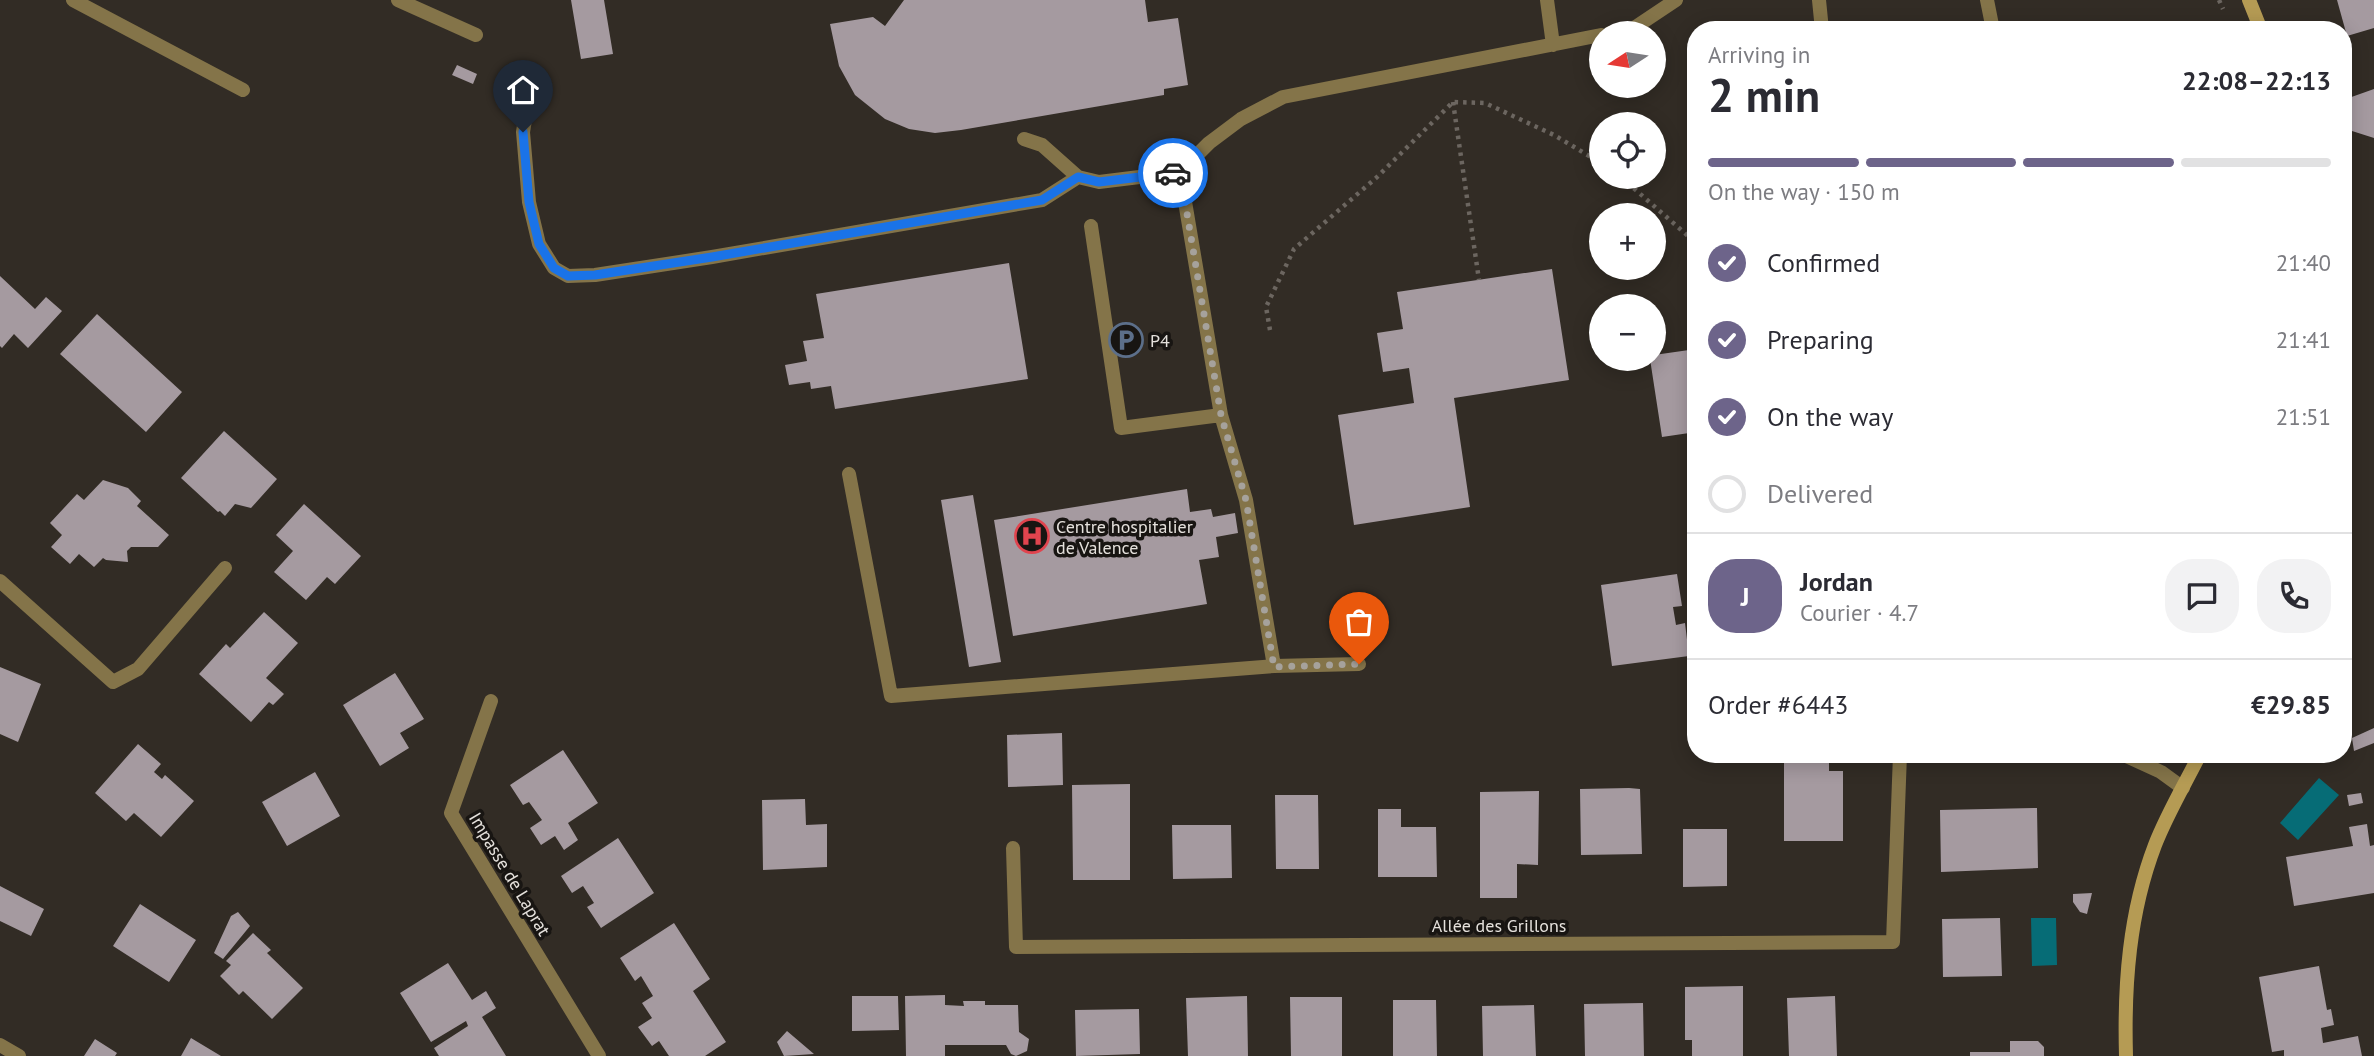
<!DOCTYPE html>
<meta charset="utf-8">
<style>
body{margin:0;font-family:"PT Sans",sans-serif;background:#f2f2f3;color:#2b2b33;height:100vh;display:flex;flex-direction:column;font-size:26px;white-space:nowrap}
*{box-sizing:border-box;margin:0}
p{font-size:23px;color:#7c7c81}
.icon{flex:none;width:38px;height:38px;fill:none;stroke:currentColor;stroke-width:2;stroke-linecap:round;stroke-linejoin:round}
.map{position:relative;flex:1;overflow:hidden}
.side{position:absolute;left:1687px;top:21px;width:665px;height:742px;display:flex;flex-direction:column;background:#fff;border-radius:28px;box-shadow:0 4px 18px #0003}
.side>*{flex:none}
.needle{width:46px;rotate:258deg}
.fabs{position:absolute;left:1589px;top:21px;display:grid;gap:14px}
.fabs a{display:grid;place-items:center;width:77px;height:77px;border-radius:50%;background:#fff;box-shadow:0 4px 18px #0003;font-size:35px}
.pin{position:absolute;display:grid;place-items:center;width:60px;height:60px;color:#fff;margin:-72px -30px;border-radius:50% 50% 50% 0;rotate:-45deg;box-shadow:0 0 7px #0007}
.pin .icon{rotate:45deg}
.courier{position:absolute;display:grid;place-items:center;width:70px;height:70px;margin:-35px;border:5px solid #1a73e8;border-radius:50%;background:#fff;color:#222;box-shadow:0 2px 9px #0007}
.overview em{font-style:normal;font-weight:800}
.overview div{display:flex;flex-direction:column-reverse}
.overview{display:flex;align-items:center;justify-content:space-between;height:119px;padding:0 21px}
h1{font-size:46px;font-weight:800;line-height:52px}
.bar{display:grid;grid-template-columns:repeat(4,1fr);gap:10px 7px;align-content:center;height:84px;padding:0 21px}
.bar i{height:9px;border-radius:5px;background:#e1e1e2}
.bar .on{background:#6d648a}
.bar p{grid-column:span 4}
.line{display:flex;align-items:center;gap:18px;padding:0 21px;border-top:2px solid #e1e1e2}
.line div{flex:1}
.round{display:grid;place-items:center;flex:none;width:74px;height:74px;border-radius:28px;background:#f2f2f3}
ol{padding:0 21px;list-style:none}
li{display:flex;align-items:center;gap:21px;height:77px}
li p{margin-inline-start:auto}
li .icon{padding:7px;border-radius:50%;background:#6d648a;color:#fff;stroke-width:4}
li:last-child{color:#7c7c81}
li i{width:38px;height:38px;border:4px solid #e1e1e2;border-radius:50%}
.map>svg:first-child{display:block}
.water{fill:#066c76}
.building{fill:#a59aa0}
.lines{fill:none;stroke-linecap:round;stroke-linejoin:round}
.path{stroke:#6c6660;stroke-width:4.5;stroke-dasharray:3.5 5;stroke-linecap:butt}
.lane{stroke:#847449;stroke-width:14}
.street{stroke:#847449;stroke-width:14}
.secondary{stroke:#b59b54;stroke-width:14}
.done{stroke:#a6a29c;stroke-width:7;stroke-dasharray:0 12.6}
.route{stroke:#1a73e8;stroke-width:9}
.labels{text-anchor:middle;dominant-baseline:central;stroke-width:7;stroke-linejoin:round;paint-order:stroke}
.poi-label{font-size:18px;fill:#e5e1dc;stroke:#181512;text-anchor:start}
.street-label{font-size:18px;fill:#e5e1dc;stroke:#181512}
</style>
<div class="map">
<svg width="2374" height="1056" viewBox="0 0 2374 1056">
<rect width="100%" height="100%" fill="#322c25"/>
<path class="water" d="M2319,778L2339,795L2298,840L2280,823Z
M2031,918H2056L2057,965L2032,966Z"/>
<path class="building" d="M571,0H604L613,54L581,59Z
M904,0H1145L1148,22L1178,18L1188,85L1164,89V95L961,130L935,133L909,129L885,119L855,95L839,66L830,24L873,17L885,26Z
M2337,0H2374V28L2347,36Z
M457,65L477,74L473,84L452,75Z
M2374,89V138L2352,131L2343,107V100Z
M1009,263L1028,379L835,409L831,386L811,389L810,382L789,385L785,365L807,361L803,341L824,338L816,294Z
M1552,269L1569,380L1454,398L1470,507L1354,525L1338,415L1414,403L1409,368L1383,372L1377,333L1403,329L1397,292Z
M0,276L35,309L46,297L62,311L28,348L14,334L2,348L0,346Z
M97,314L182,392L146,432L60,354Z
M1696,349V432L1662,437L1650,359H1654V355Z
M224,431L277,479L251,508L235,504L225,516L220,511L218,512L181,478Z
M103,480L128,488L141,501L137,506L169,535L158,547H131L127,551L128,562L106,560L103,558L94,567L79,554L70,564L51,547L62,535L50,523L77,494L84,500Z
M1187,489L1190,512L1211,509L1213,517L1235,513L1238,533L1216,537L1219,557L1199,560L1207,604L1013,636L994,520Z
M973,495L1001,662L969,667L941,500Z
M304,504L361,556L335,584L327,577L306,600L274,572L293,551L276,535Z
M1677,574L1682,606L1673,607L1676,625L1685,623L1689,656L1612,666L1601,585Z
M264,612L298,643L266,678L284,694L273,705L269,702L251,722L199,674L226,644L230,648Z
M0,667L41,684L18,742L0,734Z
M395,673L424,719L400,733L409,748L380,766L343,705Z
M2374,728V743L2354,751L2352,738Z
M1062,733L1063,785L1008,787L1007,735Z
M138,744L161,764L154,772L162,779L165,775L194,801L161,837L134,813L126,821L95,793Z
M563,750L598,803L568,823L578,840L564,850L555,836L541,845L530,828L542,820L529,802L523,805L510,785Z
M1784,754H1829V771H1843V841H1784Z
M315,772L340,816L287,846L262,802Z
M1130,784V880H1073L1072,785Z
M1629,788L1640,789L1642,854L1581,855L1580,789Z
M1539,791L1538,865L1517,864V898H1480V792Z
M2361,793L2363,803L2349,806L2347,795Z
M1275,795H1318L1319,869H1276Z
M805,799L806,825L827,824V867L763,870L762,800Z
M2037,808L2038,868L1941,872L1940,810Z
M1378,809H1401V827H1436L1437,877H1378Z
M2367,824L2370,846L2374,845V893L2294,906L2286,857L2353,846L2349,827Z
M1172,825H1231L1232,878L1173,879Z
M1683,829H1727V886L1683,887Z
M618,838L654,893L601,928L587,907L594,903L583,886L572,893L561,876Z
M0,886L44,909L31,936L0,921Z
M2092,893L2087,914L2080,912L2073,902V894Z
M140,904L196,940L169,982L113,946Z
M238,912L250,926L223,959L214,953L231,916Z
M2000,918L2002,976L1943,977L1942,919Z
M674,923L710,979L693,991L726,1042L705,1056H669L659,1041L652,1046L638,1027L652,1018L642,1003L653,996L641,976L635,981L620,958Z
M253,933L271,950L267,953L303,988L272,1019L243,991L239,995L220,976L231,965L226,961Z
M448,963L472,1000L486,991L496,1008L482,1017L506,1056H439L434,1048L468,1026L466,1021L431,1042L400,993Z
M2319,966L2327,1010L2331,1009L2334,1025L2321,1028L2323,1043L2358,1036L2362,1056H2284V1050L2272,1052L2259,977Z
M1743,986V1056H1692V1040H1685V987Z
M945,995V1005L964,1006L963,1001H985V1005H1018L1019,1032L1029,1039L1027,1051L1016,1056L1011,1054L1006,1045H945V1056H906L905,996Z
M852,996H898L899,1030L852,1031Z
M1247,996L1248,1056H1188L1186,998Z
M1835,996L1837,1056H1789L1787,998Z
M1290,997H1342V1056H1291Z
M1393,1000H1436L1437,1056H1393Z
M1643,1003L1644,1056H1585L1584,1004Z
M1534,1005L1536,1056H1483L1482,1006Z
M1139,1009L1140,1054L1076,1056L1075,1010Z
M787,1031L814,1054L784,1056L777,1042Z
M191,1038L221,1056H181Z
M95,1039L117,1053L115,1056H84Z
M2010,1041H2038L2044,1047V1056H1970V1052H2010Z"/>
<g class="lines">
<path class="path" d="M2219,0L2223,9
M1453,102L1479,280
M1621,177L1696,243
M1270,330L1266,307L1294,249L1376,178L1453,102L1485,103L1554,135L1601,163"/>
<path class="lane" d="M73,0L243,90
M398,0L476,35
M1547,0L1553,45
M1819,0L1822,30
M1987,0L1993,30
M1610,33L1634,28L1676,0
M533,71L523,132L529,202L539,244L554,268L568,276L595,275L712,257L1042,200L1078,177
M1024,139L1042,145L1078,177L1099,182L1180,172L1209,143L1241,119L1283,97L1601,35
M1180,172L1221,415L1246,500L1274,666L1359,664
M1091,226L1121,428L1221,415
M849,474L891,696L1274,666"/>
<path class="street" d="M0,581L113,682L138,669L225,568
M491,701L451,813L599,1056
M2122,754L2161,772L2183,788
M1013,848L1016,947L1893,942L1900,754
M0,1045L19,1056"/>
<path class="secondary" d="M2249,0L2261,30
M2126,1056C2124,985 2129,913 2155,845C2167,814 2185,784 2200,754"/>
</g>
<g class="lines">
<path class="done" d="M1173,173L1180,172L1221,415L1246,500L1274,667L1359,664"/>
<path class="route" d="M523,132L529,202L539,244L554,268L568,276L595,275L712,257L1042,200L1078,177L1099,182L1173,173"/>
</g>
<defs>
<g id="parking-ring" transform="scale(1.75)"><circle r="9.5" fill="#181512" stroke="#5c6f8a" stroke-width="1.5"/><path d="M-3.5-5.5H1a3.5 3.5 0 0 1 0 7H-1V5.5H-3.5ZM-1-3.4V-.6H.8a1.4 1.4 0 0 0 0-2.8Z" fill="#5c6f8a"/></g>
<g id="hospital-ring" transform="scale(1.75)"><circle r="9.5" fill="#181512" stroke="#e0444e" stroke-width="1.5"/><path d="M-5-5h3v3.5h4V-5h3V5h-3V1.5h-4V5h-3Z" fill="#e0444e"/></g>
</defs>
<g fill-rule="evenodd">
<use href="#parking-ring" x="1126" y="340"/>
<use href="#hospital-ring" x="1032" y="536"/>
</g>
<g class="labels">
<g class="poi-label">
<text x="1150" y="340">P4</text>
<text x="1056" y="526">Centre hospitalier<tspan x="1056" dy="21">de Valence</tspan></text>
</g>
<g class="street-label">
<text transform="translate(510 874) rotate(59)">Impasse de Laprat</text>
<text x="1499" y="925">Allée des Grillons</text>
</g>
</g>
</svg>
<div class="fabs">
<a><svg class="needle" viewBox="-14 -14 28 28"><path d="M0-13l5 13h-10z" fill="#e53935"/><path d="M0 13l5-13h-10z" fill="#7c7c81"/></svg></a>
<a><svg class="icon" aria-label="locate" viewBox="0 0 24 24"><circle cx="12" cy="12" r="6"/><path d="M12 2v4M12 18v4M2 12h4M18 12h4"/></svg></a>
<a>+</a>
<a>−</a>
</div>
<div class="pin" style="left:1359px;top:664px;background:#ea580c"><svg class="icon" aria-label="bag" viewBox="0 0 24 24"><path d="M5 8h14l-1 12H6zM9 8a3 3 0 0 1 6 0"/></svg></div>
<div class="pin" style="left:523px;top:132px;background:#1f2937"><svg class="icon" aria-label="home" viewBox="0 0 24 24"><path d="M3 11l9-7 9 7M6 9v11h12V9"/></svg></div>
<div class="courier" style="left:1173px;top:173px"><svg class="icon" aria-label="car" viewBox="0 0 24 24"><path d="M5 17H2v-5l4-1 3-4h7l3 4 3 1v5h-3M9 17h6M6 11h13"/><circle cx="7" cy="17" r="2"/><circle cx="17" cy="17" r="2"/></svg></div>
<section class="side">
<div class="overview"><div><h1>2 min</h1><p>Arriving in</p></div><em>22:08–22:13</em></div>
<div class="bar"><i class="on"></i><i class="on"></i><i class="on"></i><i></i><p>On the way · 150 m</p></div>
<ol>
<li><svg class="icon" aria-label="check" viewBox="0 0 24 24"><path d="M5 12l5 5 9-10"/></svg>Confirmed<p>21:40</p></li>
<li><svg class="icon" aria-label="check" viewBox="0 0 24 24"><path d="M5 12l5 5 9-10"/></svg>Preparing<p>21:41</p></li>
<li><svg class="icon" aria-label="check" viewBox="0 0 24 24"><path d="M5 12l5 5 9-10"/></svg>On the way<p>21:51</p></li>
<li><i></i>Delivered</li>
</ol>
<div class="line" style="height:126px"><b class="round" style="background:#6d648a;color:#fff">J</b><div><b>Jordan</b><p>Courier · 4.7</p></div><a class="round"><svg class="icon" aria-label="chat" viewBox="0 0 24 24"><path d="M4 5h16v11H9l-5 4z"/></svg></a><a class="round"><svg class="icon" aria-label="phone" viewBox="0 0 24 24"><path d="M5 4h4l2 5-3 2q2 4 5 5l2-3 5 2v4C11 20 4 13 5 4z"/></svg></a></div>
<div class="line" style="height:91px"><div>Order #6443</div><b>€29.85</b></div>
</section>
</div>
